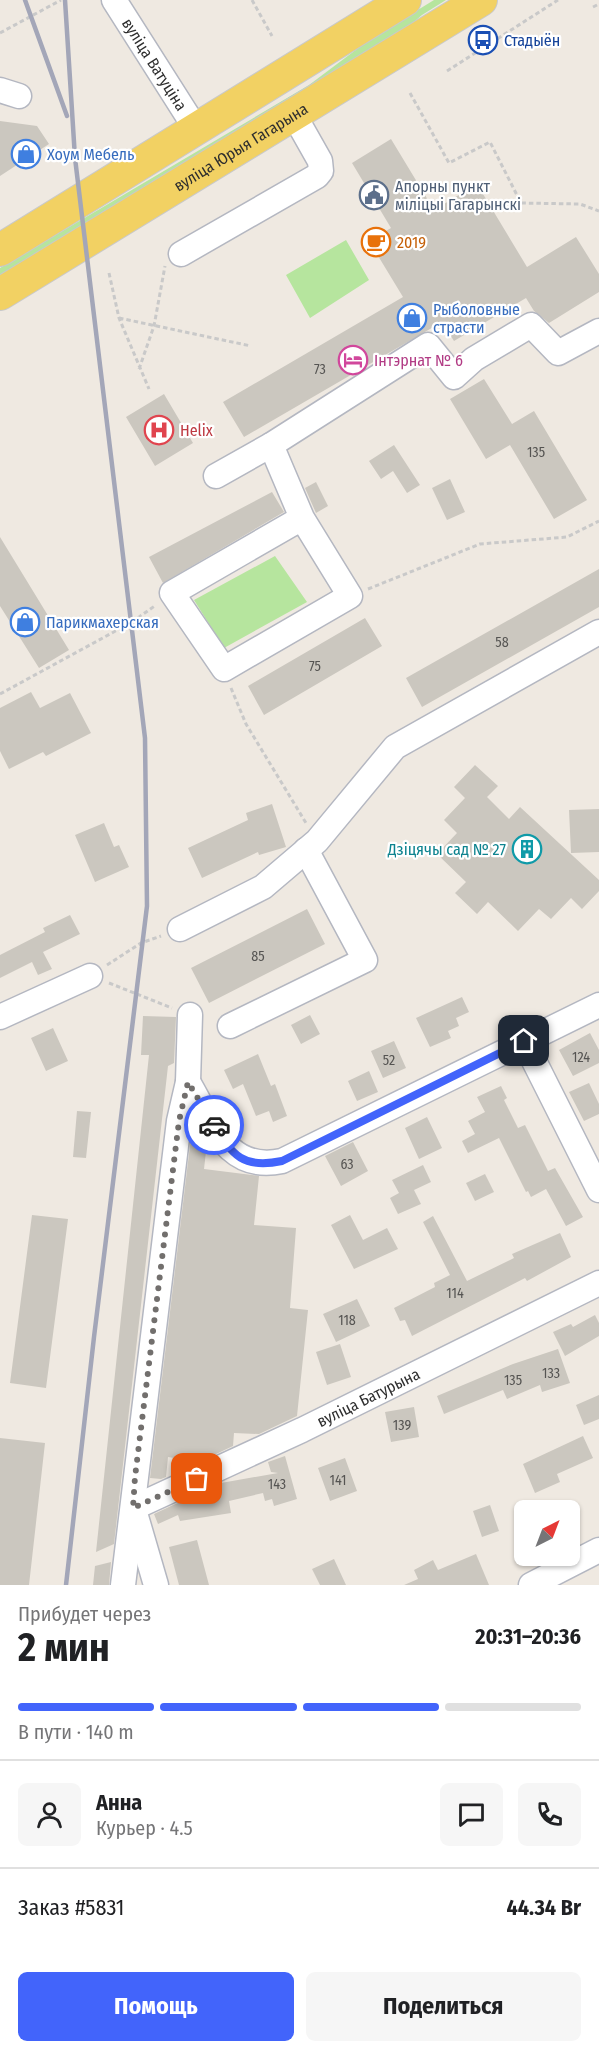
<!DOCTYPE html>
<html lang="ru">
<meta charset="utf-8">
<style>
body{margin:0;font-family:"Fira Sans Condensed",sans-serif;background:#f6f6f6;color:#202124;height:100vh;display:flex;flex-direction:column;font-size:22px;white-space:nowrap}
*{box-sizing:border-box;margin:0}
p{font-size:20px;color:#757577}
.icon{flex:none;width:33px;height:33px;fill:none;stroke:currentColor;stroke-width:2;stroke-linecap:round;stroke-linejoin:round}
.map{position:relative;height:1585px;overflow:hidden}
.panel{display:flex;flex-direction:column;background:#fff;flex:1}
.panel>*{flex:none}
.needle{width:39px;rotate:42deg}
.controls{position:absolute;left:514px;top:1500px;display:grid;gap:12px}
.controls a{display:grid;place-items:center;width:66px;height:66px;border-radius:9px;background:#fff;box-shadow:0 2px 4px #0004;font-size:30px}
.pin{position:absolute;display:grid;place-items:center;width:51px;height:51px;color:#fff;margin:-26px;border-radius:12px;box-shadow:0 3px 9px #0006}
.courier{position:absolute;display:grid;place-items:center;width:60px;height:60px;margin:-30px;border:4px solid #4264fb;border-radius:50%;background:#fff;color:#222;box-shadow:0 2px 8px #0007}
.headline em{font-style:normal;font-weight:700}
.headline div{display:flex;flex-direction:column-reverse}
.headline{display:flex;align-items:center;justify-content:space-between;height:102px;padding:0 18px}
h1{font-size:39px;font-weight:700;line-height:45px}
.bar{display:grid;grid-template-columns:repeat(4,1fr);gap:9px 6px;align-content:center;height:72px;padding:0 18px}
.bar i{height:8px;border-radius:4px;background:#e0e0e0}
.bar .selected{background:#4264fb}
.bar p{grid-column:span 4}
.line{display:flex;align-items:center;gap:15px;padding:0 18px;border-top:2px solid #e0e0e0}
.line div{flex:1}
.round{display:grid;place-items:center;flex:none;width:63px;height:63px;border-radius:9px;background:#f6f6f6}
.cta{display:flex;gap:12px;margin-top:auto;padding:12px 18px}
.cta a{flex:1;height:69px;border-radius:9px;background:#4264fb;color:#fff;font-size:24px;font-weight:700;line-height:69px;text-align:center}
.cta a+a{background:#f6f6f6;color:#202124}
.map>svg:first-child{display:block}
.green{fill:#b6e59e}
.building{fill:#cbc7bf}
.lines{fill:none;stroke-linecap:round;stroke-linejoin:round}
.minor-casing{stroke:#b4b7c1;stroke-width:27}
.major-casing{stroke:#c9c9c9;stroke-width:34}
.path{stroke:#c9c9c9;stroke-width:3;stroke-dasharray:4.5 3;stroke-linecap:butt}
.minor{stroke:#fff;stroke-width:24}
.major{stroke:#f2d163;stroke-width:32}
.rail{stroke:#a3a6b8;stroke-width:4.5}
.done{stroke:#726f6d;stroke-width:6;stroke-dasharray:0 10.8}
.route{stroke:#4264fb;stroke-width:8}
.labels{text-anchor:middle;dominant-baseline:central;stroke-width:4.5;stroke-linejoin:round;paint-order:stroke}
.number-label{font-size:14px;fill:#555452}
.transit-label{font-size:16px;fill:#164399;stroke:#fff;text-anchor:start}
.street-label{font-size:16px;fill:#2e2e2e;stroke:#fff}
.shop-label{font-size:16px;fill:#366cbe;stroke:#fff;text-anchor:start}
.service-label{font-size:16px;fill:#4e5e75;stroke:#fff;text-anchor:start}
.food-label{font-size:16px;fill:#c56008;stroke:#fff;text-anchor:start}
.hotel-label{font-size:16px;fill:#b23c85;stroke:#fff;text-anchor:start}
.health-label{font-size:16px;fill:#be3a42;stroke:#fff;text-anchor:start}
.culture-label{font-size:16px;fill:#0d838f;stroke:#fff;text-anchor:end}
</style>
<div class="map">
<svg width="599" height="1585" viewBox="0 0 599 1585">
<rect width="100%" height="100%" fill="#efe9e1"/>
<path class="green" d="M434,0H446L422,15L378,53L0,280V268L309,85L369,40Z
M346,240L369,280L310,318L286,275Z
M275,556L307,602L224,648L194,600Z"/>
<path class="building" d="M0,121L37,126L49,144L0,176Z
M391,139L434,210L477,184L527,267L576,237L599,274V292L549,323L534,311L526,298L454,341L442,322L244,437L223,402L403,297L369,241L391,228L352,163Z
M484,379L512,424L534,411L587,500L554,519L510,445L486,459L450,399Z
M164,394L193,443L155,466L126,417Z
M394,445L420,485L407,493L393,471L381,479L369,461Z
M450,479L465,512L447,520L432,488Z
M316,482L328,506L316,513L305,488Z
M272,492L284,512L163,583L149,557Z
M0,537L69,650L39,668L0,606Z
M599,569V607L422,707L406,678Z
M365,618L382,646L264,715L248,686Z
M31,692L40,708L70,693L91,733L46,756L43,752L9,769L0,751V708Z
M475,765L498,786L487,797L509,819L520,807L599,880V891L582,909L571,898L551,919L539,909L518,931L488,902L477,914L455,893L466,882L437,854L457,833L444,820L465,798L454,787Z
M272,804L286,847L259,855L258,852L202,878L188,848L248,820L246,813Z
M599,809V852L571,853L569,810Z
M104,823L114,847L119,845L129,867L95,882L75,835Z
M307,909L325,944L209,1003L191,968Z
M70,915L80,934L43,952L52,969L38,975L32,962L0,978V955L45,932L43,928Z
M462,997L469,1012L456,1018L459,1026L448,1031L451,1038L430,1047L416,1018Z
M310,1015L320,1034L301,1044L291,1025Z
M143,1016L176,1017L174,1063L168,1066L114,1544L96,1552L149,1055H141Z
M53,1028L68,1061L46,1071L31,1038Z
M590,1033L599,1050V1063L573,1076L559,1050Z
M394,1041L406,1068L383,1078L371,1051Z
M258,1054L271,1086L275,1084L287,1116L273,1122L269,1111L256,1116L243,1084L233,1089L224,1070Z
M369,1071L378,1092L357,1101L348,1081Z
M589,1083L599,1104V1114L584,1121L569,1092Z
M501,1086L507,1098L504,1100L518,1128L525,1125L548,1171L555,1168L583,1217L566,1226L546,1189L531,1197L528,1191L526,1192L499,1138L468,1153L462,1141L475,1134L468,1121L485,1112L477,1097Z
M77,1111L91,1112L86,1158L73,1157Z
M427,1117L442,1148L419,1159L405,1128Z
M192,1129H198L207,1143L204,1169L259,1176L254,1225L296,1228L290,1308L308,1310L297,1416L259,1434L234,1433L233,1446L199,1462L168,1457L166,1477L161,1479L150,1478Z
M353,1142L368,1171L341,1186L325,1156Z
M423,1165L431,1182L414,1190L421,1204L398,1214L390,1198L399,1193L392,1180Z
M485,1174L494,1192L475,1201L466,1183Z
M32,1215L68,1219L46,1388L10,1383Z
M350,1215L363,1240L387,1228L398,1249L354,1269L331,1225Z
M433,1216L467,1281L514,1258L512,1254L560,1233L571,1257L527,1281L525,1278L412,1336L405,1320L400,1321L394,1308L435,1287L434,1283L450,1275L423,1222Z
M357,1299L370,1326L336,1342L323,1314Z
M595,1315L599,1323V1336L565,1356L553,1332L571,1324L573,1327Z
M340,1344L351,1377L327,1385L316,1352Z
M558,1349L570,1383L542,1392L540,1385L507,1399L503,1390L444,1414L437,1396L513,1364Z
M599,1395V1419L584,1425L576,1405Z
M414,1407L419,1437L391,1442L385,1412Z
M583,1436L593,1458L557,1474L560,1482L535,1493L523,1464Z
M0,1438L45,1443L29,1585H0Z
M285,1456L297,1499L274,1506L272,1499L265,1501L263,1493L229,1501L231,1513L180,1521L178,1515L158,1524L154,1514L184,1500L207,1497L206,1490L221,1483L278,1473L271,1472L268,1462Z
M345,1458L357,1491L330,1501L318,1468Z
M490,1505L499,1531L482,1537L473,1511Z
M197,1540L209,1585H179L169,1547Z
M476,1554L489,1585H404L418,1579L414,1570L433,1560L438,1570Z
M334,1559L346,1585H320L312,1569Z
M111,1562L109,1585H93L95,1566Z"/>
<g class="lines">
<g class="minor-casing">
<g id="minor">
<path id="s1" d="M114,0L196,129"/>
<path d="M0,90L19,96"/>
<path d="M181,254L317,176L321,171L320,161L294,115"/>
<path d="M216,476L271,445"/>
<path d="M302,518L350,596L224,669L172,593L302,518L271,445L428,345L454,377L474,359L531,325L558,353L599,331"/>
<path d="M180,929L263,887L317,841L395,747L599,632"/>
<path d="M0,1017L90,976"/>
<path d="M230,1026L365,960L306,850"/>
<path d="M524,1041L599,1190"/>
<path d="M188,1082C212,1122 226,1173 282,1161L599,1005"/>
<path id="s2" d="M133,1508L302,1430L599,1283"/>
<path d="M135,1513L156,1585"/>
<path d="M123,1585L179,1121L188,1082L190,1015"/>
<path d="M531,1585L599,1550"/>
</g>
</g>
<g class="major-casing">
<g id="major">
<path d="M0,250L405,0"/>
<path id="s3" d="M0,294L481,0"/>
</g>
</g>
<path class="path" d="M252,0L272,36
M593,7L599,4
M0,33L61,0
M447,71L558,0
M410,93L449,163L490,142L521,203L580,204L599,211
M109,273L119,318L149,389
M119,318L251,346
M139,369L154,326L165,266
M368,589L480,544L567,537L599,521
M231,688L246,724L306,823
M0,694L132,622L156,605
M107,965L141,943L161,936
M109,983L172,1008"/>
<use href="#minor" class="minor"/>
<use href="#major" class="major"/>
<path class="rail" d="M25,0L67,116
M65,0L75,158L145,738L147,906L94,1337L66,1585"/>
</g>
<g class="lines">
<path class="done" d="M197,1479L133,1508L135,1477L179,1121L188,1082L214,1125"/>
<path class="route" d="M214,1125C233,1156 243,1169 282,1161L524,1041"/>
</g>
<defs>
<g id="bus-ring" transform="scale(1.5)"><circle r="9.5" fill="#fff" stroke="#1a4fb4" stroke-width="1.5"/><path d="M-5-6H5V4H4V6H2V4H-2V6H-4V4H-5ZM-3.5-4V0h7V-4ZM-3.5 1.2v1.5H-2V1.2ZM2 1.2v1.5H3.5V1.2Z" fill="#1a4fb4"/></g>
<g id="shop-ring" transform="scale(1.5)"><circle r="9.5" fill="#fff" stroke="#3f7fe0" stroke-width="1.5"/><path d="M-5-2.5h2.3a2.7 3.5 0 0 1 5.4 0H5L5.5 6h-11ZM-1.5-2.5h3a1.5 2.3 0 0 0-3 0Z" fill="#3f7fe0"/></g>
<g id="civic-ring" transform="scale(1.5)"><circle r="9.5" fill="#fff" stroke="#5c6f8a" stroke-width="1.5"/><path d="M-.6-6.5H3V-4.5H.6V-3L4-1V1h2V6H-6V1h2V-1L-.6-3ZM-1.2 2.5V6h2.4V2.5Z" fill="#5c6f8a"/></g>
<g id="cafe-ring" transform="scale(1.5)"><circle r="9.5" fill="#fff" stroke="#e8710a" stroke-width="1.5"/><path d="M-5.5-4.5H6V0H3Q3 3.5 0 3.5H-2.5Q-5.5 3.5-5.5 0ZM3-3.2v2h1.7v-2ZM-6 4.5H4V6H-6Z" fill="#e8710a"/></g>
<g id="hotel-ring" transform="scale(1.5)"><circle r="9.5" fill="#fff" stroke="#d1479c" stroke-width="1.5"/><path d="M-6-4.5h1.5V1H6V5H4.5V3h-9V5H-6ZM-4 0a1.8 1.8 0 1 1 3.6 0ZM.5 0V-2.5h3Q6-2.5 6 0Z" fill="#d1479c"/></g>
<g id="hospital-ring" transform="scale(1.5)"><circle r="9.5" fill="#fff" stroke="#e0444e" stroke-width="1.5"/><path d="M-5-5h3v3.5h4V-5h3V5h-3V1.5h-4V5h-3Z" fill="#e0444e"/></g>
<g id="building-ring" transform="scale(1.5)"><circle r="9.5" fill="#fff" stroke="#0f9aa8" stroke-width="1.5"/><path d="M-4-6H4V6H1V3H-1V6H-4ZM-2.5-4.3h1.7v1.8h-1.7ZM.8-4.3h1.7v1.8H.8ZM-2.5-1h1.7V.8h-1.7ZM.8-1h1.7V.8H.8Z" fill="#0f9aa8"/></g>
</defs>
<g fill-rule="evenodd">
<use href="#bus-ring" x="483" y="40"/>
<use href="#shop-ring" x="26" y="154"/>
<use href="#civic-ring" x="374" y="195"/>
<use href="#cafe-ring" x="376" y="242"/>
<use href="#shop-ring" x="412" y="318"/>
<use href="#hotel-ring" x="353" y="360"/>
<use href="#hospital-ring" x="159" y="430"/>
<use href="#shop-ring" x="25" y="622"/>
<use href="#building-ring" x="527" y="849"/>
</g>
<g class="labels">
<g class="number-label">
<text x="320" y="369">73</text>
<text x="536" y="452">135</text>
<text x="502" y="642">58</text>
<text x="315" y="666">75</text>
<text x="258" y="956">85</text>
<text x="581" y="1057">124</text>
<text x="389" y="1060">52</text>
<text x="347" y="1164">63</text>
<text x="455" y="1293">114</text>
<text x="347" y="1320">118</text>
<text x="551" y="1373">133</text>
<text x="513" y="1380">135</text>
<text x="402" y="1425">139</text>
<text x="338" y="1480">141</text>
<text x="277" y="1484">143</text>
</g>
<g class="transit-label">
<text x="504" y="40">Стадыён</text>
</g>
<g class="street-label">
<text stroke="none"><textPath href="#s1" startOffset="76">вуліца Ватуціна</textPath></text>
<text stroke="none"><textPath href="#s3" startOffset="282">вуліца Юрыя Гагарына</textPath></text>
<text stroke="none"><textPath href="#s2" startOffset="260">вуліца Батурына</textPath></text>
</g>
<g class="shop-label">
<text x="47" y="154">Хоум Мебель</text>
<text x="433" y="309">Рыболовные<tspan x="433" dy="18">страсти</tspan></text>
<text x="46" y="622">Парикмахерская</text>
</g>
<g class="service-label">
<text x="395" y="186">Апорны пункт<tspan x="395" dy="18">міліцыі Гагарынскі</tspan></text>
</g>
<g class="food-label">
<text x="397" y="242">2019</text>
</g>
<g class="hotel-label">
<text x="374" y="360">Інтэрнат № 6</text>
</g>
<g class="health-label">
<text x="180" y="430">Helix</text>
</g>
<g class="culture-label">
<text x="506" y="849">Дзіцячы сад № 27</text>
</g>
</g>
</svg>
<div class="controls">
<a><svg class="needle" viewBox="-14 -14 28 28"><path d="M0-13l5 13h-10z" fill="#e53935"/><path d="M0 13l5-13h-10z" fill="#757577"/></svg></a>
</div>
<div class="pin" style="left:197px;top:1479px;background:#ea580c"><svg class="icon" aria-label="bag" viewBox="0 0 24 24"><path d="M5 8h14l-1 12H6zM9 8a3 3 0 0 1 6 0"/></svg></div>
<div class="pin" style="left:524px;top:1041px;background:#1f2937"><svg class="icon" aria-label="home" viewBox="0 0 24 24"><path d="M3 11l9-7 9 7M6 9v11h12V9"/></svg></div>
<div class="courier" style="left:214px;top:1125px"><svg class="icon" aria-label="car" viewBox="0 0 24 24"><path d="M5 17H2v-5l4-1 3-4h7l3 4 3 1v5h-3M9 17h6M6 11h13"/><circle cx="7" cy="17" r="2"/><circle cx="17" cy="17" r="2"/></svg></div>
</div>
<section class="panel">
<div class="headline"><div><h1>2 мин</h1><p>Прибудет через</p></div><em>20:31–20:36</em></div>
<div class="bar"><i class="selected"></i><i class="selected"></i><i class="selected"></i><i></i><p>В пути · 140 m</p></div>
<div class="line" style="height:108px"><a class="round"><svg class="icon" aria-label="person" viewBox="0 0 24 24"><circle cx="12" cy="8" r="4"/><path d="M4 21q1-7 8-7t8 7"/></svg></a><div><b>Анна</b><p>Курьер · 4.5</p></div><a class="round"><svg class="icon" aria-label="chat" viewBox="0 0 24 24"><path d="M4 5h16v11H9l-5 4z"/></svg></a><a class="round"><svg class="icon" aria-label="phone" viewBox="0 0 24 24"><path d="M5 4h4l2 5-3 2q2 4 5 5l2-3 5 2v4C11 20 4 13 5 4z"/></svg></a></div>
<div class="line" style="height:78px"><div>Заказ #5831</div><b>44.34 Br</b></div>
<div class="cta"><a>Помощь</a><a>Поделиться</a></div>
</section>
